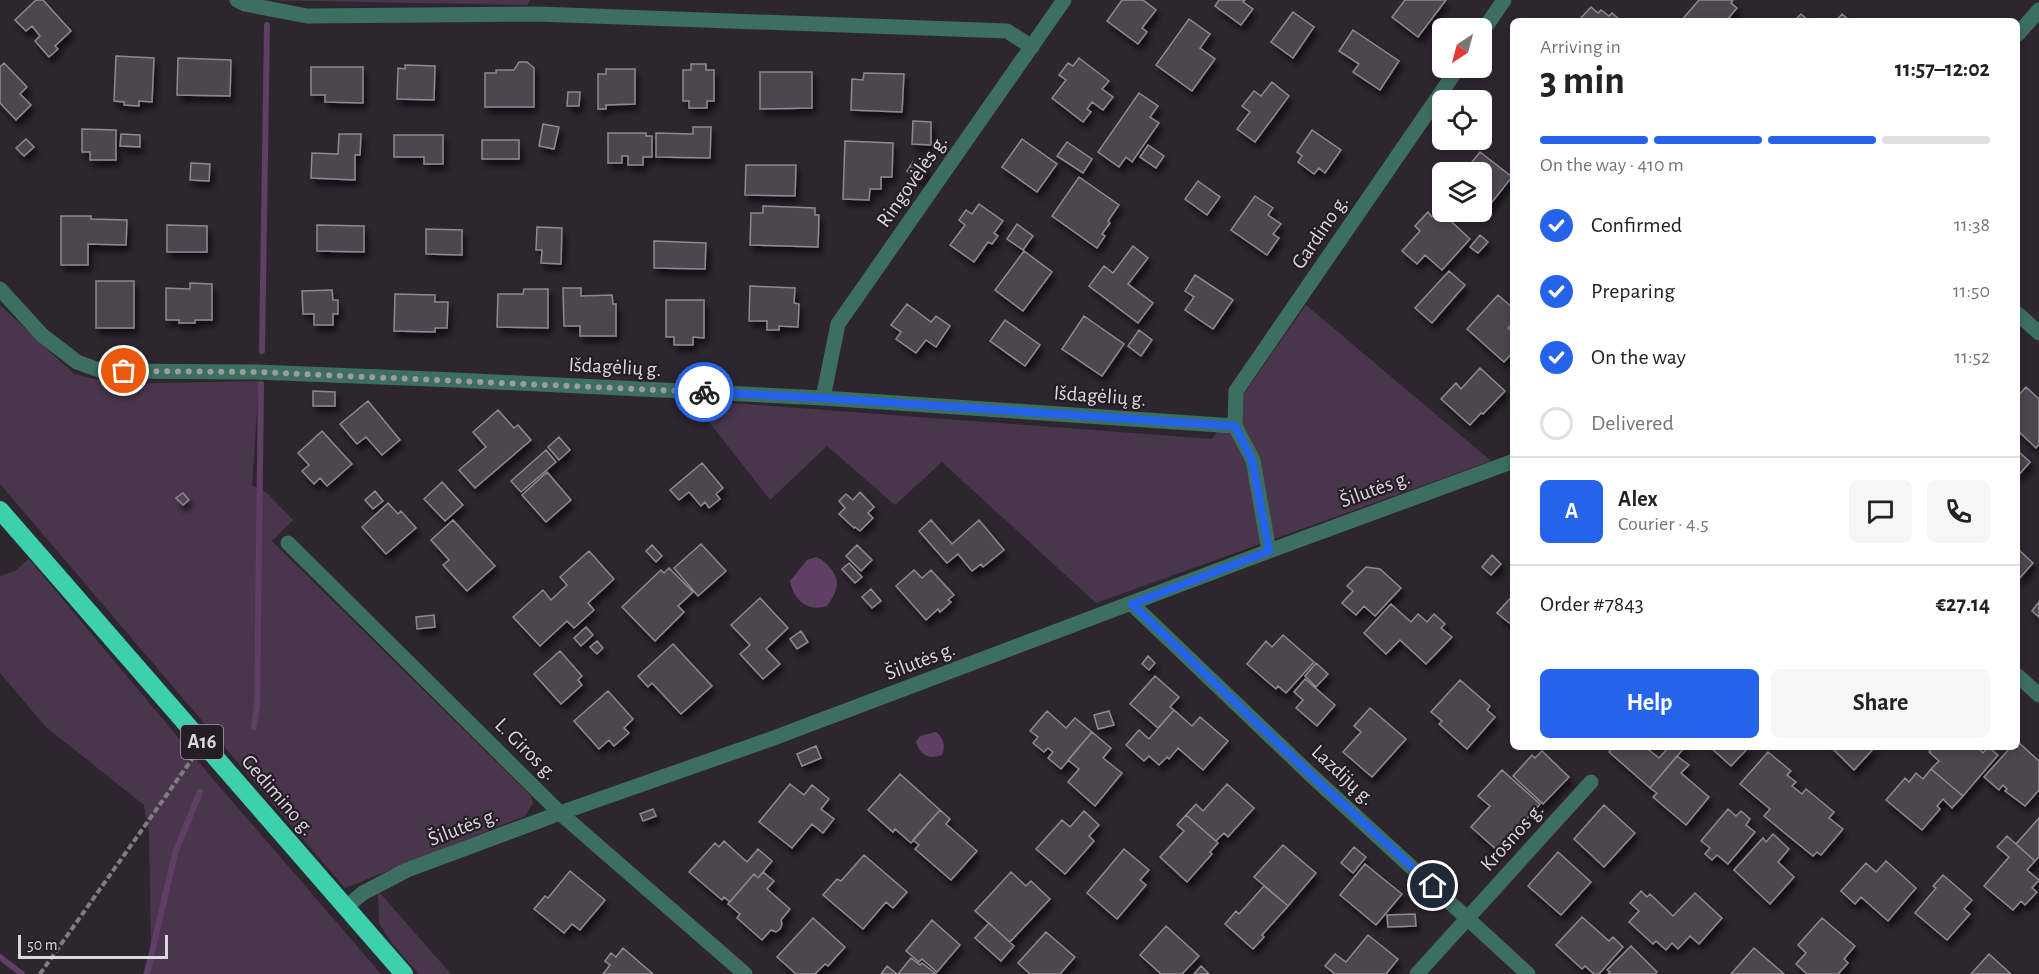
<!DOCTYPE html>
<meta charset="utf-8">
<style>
body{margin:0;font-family:"Alegreya Sans",sans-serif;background:#f6f6f6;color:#222;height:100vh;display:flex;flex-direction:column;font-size:22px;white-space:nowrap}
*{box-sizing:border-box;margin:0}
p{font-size:20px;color:#767676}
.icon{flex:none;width:33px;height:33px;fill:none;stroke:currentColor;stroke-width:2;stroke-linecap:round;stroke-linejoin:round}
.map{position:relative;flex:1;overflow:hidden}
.panel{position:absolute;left:1510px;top:18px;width:510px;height:732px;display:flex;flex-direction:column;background:#fff;border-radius:9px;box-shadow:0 3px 9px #0003}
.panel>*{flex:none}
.needle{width:39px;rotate:216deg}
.controls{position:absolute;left:1432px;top:18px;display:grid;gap:12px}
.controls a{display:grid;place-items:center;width:60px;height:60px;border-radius:9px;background:#fff;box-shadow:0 3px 9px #0003;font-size:30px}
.scale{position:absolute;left:18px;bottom:15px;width:150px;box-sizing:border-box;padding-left:6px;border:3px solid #dcd7dd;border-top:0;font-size:16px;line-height:21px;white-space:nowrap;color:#dcd7dd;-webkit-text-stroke:4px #241d25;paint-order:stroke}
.pin{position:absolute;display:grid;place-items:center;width:51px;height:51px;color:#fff;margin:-26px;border:3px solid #fff;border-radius:50%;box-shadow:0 2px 6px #0007}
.courier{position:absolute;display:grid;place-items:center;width:60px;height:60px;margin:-30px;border:4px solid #2563eb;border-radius:50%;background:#fff;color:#222;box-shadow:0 2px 8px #0007}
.summary em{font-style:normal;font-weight:600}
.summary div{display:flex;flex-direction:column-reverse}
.summary{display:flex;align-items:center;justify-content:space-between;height:102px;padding:0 30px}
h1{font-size:39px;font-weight:600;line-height:45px}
.bar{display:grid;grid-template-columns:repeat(4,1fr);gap:9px 6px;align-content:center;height:72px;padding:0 30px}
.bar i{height:8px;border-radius:4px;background:#e0e0e0}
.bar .selected{background:#2563eb}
.bar p{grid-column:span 4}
.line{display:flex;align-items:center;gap:15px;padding:0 30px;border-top:2px solid #e0e0e0}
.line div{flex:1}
.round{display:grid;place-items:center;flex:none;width:63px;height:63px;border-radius:9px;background:#f6f6f6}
ol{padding:0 30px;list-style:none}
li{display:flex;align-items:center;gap:18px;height:66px}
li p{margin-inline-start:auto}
li .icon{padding:6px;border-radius:50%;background:#2563eb;color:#fff;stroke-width:4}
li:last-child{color:#767676}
li i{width:33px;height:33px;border:3px solid #e0e0e0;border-radius:50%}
.cta{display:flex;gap:12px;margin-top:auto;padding:12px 30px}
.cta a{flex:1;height:69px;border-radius:9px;background:#2563eb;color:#fff;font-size:24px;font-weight:600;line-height:69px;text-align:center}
.cta a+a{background:#f6f6f6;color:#222}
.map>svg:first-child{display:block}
.green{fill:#49364d}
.water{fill:#5f3f64}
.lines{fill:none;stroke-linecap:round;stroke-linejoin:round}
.stream{stroke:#5f3f64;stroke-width:6}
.building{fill:#4d454f;stroke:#908792;stroke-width:1.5;filter:url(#shadow)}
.path{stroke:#817b82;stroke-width:4;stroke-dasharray:6 3;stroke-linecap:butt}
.minor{stroke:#3d6f61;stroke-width:15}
.highway{stroke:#3cd0ad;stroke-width:18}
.done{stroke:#9f99a0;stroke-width:6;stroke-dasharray:0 10.8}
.route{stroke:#2563eb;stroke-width:8}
.labels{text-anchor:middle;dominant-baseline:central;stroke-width:4.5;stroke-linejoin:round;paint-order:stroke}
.shield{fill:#241d25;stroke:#a59fa6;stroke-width:1.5}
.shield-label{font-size:20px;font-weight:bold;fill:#dcd7dd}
.street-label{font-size:21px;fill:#dcd7dd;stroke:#241d25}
</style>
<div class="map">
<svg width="2039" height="974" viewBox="0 0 2039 974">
<defs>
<filter id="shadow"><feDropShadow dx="3.5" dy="6" stdDeviation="3" flood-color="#0009"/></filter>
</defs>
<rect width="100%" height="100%" fill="#2e262f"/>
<path class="green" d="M259,0H530L527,5Z
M0,305L74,374L117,384L259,381L252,485L267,493L293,520L272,541L531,796L533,803L525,816L345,888L0,484Z
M1306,305L1491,461L1096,603L942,462L895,505L827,446L770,500L692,400L1212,439Z
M29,559L207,772L381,974H143L151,944L149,832L144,805L46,727L0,673V576L15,571Z
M378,891L451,974H419L391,942L379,923Z"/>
<path class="water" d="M816,557C823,560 826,563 831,569C842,583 836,593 827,606C808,612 794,601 790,581L807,560Z
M936,732C943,737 946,746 942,755C929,760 920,755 916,742L920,736Z"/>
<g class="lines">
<path class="stream" d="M262,351L267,25
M254,727L257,705L261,384
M0,957L22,974
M147,974L175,853L200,792"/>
</g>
<path class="building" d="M36,0H43L71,31L55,46L58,49L49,57L35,41L40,36L32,26L26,31L15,20Z
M1122,0H1143L1156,10L1142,28L1147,32L1138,44L1107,21Z
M1219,0H1245L1243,2L1253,9L1241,25L1215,6Z
M1405,0H1446L1418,37L1392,17Z
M1699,0H1733L1731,3L1737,8L1726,21H1681Z
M1591,7L1598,13L1601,10L1609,16L1612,13L1621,21H1578Z
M1293,12L1314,27L1293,58L1271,42Z
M1801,14L1809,21H1794Z
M1842,14L1850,21H1836Z
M1189,19L1210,34L1200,48L1215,59L1192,91L1156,65Z
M1353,30L1399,61L1380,90L1353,72L1359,64L1339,51Z
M116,56L154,58L152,102L139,101V106L124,105V102L114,101Z
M178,58L231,60L230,96L177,95Z
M1079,58L1109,81L1102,89L1113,97L1103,110L1092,102L1087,109L1091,112L1083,122L1052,98L1066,80L1059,75L1068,63L1073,66Z
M519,62H527L534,68V107H485V73H496V70H514Z
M4,63L27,87L20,94L31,105L16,120L0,103V67Z
M691,64H706V70H714V101H707V108H689V101H683V70H691Z
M405,65L435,66L434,100L397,99L398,68L405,69Z
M311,67H363V103L325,102V95H311Z
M606,69H635V104L606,105V109H598V74H606Z
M760,72H812V108L760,109Z
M864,73L904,74L902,112L851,110L852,79L863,80Z
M1272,82L1289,96L1255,142L1237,129L1250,112L1242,106L1254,91L1261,96Z
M568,92H580L579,106H567Z
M1139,93L1158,106L1150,117L1159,123L1132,162L1126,157L1119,167L1098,152Z
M913,121L931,122V145L912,144Z
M543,124L559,127L554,149L539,146Z
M693,127H711L710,158L656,157V133L693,134Z
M82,129L116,130V160H90V152H82Z
M1312,130L1341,150L1325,173L1319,168L1314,174L1298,162L1302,156L1297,152Z
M608,133H646V136H652V157H643V165H628V156H622V163H608Z
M121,134L140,135V147L120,146Z
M339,134H361L360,155H355V180L311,178L312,153L338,154Z
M394,135H443V164H424V157H394Z
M26,139L34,147L24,156L16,148Z
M1022,139L1057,164L1037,192L1002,167Z
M482,140H519V159H482Z
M845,141L893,143L892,177H881V189H870L869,200L843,199Z
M1067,142L1092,159L1083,173L1057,156Z
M1148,145L1164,156L1156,168L1140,157Z
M1480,152L1512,177L1481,216L1475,212H1482V172H1464Z
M913,162L927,170L921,180L907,171Z
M191,163L210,164L209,181L190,180Z
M746,165H796L795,196L745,195Z
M1079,177L1119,205L1108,221L1110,223L1102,234L1105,236L1097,248L1052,216Z
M1198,181L1220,197L1207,215L1185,199Z
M1255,196L1273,208L1268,215L1281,224L1273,234L1279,238L1267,255L1231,230Z
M979,204L1003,221L994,233L998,236L992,244L988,242L974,262L950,245L965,225L959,220L966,210L972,214Z
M763,206L815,208V215H819L818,247L750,245L751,213H763Z
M1439,210L1470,239L1442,270L1425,255L1417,264L1402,251L1420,231L1415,226L1428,212L1432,217Z
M61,216H91V219L127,220L126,245L88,244V265H61Z
M1017,224L1033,236L1023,250L1007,239Z
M167,225L207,226V252H167Z
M317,225L364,226V252L317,251Z
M537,227L562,228L561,264L541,263L542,250H536Z
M426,229L462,230V255L426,254Z
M1480,235L1488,242L1478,253L1470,247Z
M654,241L706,243L705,269L654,268Z
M1133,246L1148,258L1128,284L1153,303L1138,323L1089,286L1104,266L1113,273Z
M1024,251L1052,272L1023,311L995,290Z
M1449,271L1465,285L1432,323L1415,308Z
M1195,275L1233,300L1213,329L1185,310L1194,297L1185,291Z
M96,281H134V328H96Z
M190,283L212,284V320H195V323H179V320H166V288L190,289Z
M750,286L795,288L794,303L799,304L798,327L779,326V330H767V321H749Z
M563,288H581V296L612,295L613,304H616V336H580V326H564Z
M524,289H548V328L497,327L498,294H523Z
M332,290L333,300H338V314H333V325H314V314H303L302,291Z
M395,294L435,295V302H448L447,328H435V332L394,331Z
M1498,295L1514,309V322L1508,328L1514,333V351L1504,362L1467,329Z
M666,300H704V338L693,337V345H674V337H666Z
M907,304L931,322L936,316L950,326L936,347L926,340L916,353L896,339L901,332L891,325Z
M1084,316L1124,344L1102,376L1062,349Z
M1005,320L1040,345L1025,366L990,341Z
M1139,330L1152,340L1141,356L1128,346Z
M1480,368L1505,391L1483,414L1481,413L1470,425L1441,399L1456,383L1461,389Z
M2026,387L2039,399V444L2036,448L2018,431V396Z
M313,391L335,392V406H313Z
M368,401L400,440L382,455L366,437L357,444L340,424Z
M498,410L514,428L518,425L531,440L475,488L459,470L486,447L473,432Z
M322,431L352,464L327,486L320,478L314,484L302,471L309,465L298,453Z
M559,437L570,450L559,460L548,447Z
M546,450L556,462L521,492L511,481Z
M2018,451L2030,462L2018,476Z
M702,463L723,488L716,494L720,499L709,508L705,502L701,506L689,492L679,500L670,490Z
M547,472L571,500L546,522L522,495Z
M442,482L463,505L445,521L424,499Z
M375,491L383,501L373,509L365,500Z
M860,492L874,507L868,513L873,518L860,531L855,527L854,528L839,514L845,508L839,501L846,494L853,500Z
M183,493L189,500L183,505L176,498Z
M388,503L398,514L401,511L416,528L386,554L362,527Z
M453,520L495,566L467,591L443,565L449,560L431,540Z
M931,520L952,544L979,520L1004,550L983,567L981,564L972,571L958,554L947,563L919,531Z
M701,544L726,571L698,596L674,568Z
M652,545L662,556L656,562L646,551Z
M857,545L872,560L861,571L846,556Z
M589,551L614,579L588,603L594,610L574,628L567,621L540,646L513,617L543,590L551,600L567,585L560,577Z
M2018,551H2020L2033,563L2018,580Z
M1492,555L1501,564L1491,575L1482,567Z
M849,563L862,577L855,583L842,569Z
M1366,567L1380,569L1401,588L1375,616L1364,606L1356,615L1342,603L1353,591L1347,586Z
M669,568L693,592L678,606L684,612L655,641L622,607L661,570L664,573Z
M914,570L922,578L931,570L954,595L948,600L951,602L940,612L938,609L926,620L896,586Z
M871,589L881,601L872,608L862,597Z
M1514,594V627L1497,613Z
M760,598L788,628L766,649L780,664L763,679L740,654L750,645L731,625Z
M2039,602V617L2032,611Z
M1391,604L1411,622L1418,614L1427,622L1434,614L1445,624L1441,628L1452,637L1426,664L1400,640L1386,654L1364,633Z
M434,615L435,627L417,629L416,617Z
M586,627L593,635L581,646L574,638Z
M801,631L808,642L797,649L790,639Z
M1283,635L1314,662L1286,693L1278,686L1276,689L1247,664L1266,641L1272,647Z
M597,641L603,648L597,654L590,647Z
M673,644L712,686L681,714L652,683L648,687L638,676Z
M560,651L582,676L578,680L582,685L561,704L534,674Z
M1148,656L1155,663L1149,670L1142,664Z
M1316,663L1328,674L1316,687L1305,676Z
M1155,676L1179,697L1170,707L1174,710L1158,728L1130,704Z
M1305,679L1335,705L1317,726L1296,708L1303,700L1294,692Z
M1460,680L1490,706L1487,710L1495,717L1467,749L1439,724L1442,721L1431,712Z
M608,691L633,719L624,728L629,733L614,746L609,740L599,749L574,721Z
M1370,708L1406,739L1372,777L1343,752L1361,732L1354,726Z
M1174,710L1192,726L1200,717L1228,741L1203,770L1178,748L1169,759L1167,757L1159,765L1149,756L1144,761L1126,745L1139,730L1149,739Z
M1047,711L1066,728L1075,718L1092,732L1061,769L1048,758L1053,752L1048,748L1044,752L1033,743L1038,737L1030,731Z
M1109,711L1114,725L1098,729L1094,715Z
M1092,732L1111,748L1103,758L1122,773L1095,806L1068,782L1079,769L1068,760Z
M2018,742L2039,761V790L2025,806L2005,791L2007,789L2003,785L1999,790L1984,777L2011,747H2018Z
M816,746L821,758L802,766L797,754Z
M1613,747H1652L1649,750L1659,758L1669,747H1685L1650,788L1609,752Z
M1710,747H1749L1731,766Z
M1831,747H1875L1854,770Z
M1933,747H1977L1983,753L1988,747L1998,755L1963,796L1931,769L1939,761L1929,752Z
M1542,751L1569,777L1543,804L1513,776L1532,755L1535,758Z
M1768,752L1791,771L1787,775L1796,782L1792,786L1802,794L1806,789L1834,812L1829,818L1843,829L1821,855L1817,852L1813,856L1764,816L1770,809L1740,784Z
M1677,756L1689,765L1681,773L1709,797L1686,825L1653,797L1657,793L1650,788Z
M1931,769L1963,796L1952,808L1943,799L1937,806L1940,809L1922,830L1886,800L1905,778L1909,782L1916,773L1923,779Z
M1502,770L1540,804L1498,851L1471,827L1490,806L1478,796Z
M900,774L940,810L911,843L895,829L893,832L868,810Z
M790,784L804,795L812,785L829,799L821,809L834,819L823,833L812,824L792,848L759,822Z
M1227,784L1254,808L1228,837L1224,833L1216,841L1186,815L1196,804L1203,811Z
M1604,805L1635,833L1604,867L1574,839Z
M653,809L656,816L643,821L640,814Z
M1728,809L1736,816L1741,811L1750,819L1746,825L1755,832L1728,864L1717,855L1712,860L1705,854L1710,848L1701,841Z
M940,810L950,819L946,824L977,851L951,880L915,849L919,845L913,840Z
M1084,811L1099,825L1089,836L1094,841L1065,874L1036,849L1062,820L1070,827Z
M1186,815L1218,843L1210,852L1212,854L1187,882L1160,857L1184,831L1177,825Z
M2039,818V857L2035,861L2016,844Z
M1773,834L1789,849L1778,862L1794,877L1770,904L1734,870L1763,838L1766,842Z
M2007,836L2035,861L2027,870L2039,880L2032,888L2037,892L2025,905L2021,901L2013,910L1984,886L2009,857L1997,847Z
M724,841L747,862L758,849L772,861L758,878L754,874L730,902L724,897L722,900L689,872L715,843L719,847Z
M1283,845L1316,873L1288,906L1254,877Z
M1354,847L1366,857L1353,873L1341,863Z
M1124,849L1149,870L1140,880L1146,885L1117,919L1087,893Z
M1558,852L1591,882L1561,915L1528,886Z
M864,855L907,892L893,908L886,902L863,929L823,895L837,879L841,881Z
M1886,861L1916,888L1888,921L1861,897L1855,904L1841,891L1866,863L1876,872Z
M1365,864L1402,894L1376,925L1340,895Z
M570,871L605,900L580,930L572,924L564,933L534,909L545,896L548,898Z
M763,872L774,881L767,889L790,909L781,920L782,924L780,929L776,932L771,930L762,940L737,918L740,914L728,904L754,874L758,878Z
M1011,872L1026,886L1031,881L1050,899L1010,942L975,911Z
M1943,875L1972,900L1964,909L1970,914L1947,940L1915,913L1936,888L1933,886Z
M1264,886L1288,906L1262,935L1264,937L1253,949L1225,924L1236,911L1239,914Z
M1641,891L1647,897L1650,894L1673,916L1695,893L1722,918L1699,944L1690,936L1678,949L1672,943L1666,950L1656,941L1653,944L1629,922L1639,911L1630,903Z
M1415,914L1416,926L1388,927L1387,915Z
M1582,917L1609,941L1613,937L1623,947L1599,974H1594L1585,966L1582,969L1556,945Z
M813,918L845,947L828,966L825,964L815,974H796L777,957Z
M1822,918L1855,946L1844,959L1848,963L1838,974H1807L1796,964L1806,953L1798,945Z
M932,920L960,945L937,972L922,959L919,962L906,951Z
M989,923L1014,946L1001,961L975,938Z
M1166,926L1199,956L1182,974H1161L1140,955Z
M1046,932L1075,957L1060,974H1030L1018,963Z
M1368,935L1398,959L1386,974H1335L1325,966L1335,954L1346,962Z
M1631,946L1657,972L1655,974H1608L1610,972L1607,970Z
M623,948L653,974H603L610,965L605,961L611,953L616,957Z
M1754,948L1784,974H1731Z
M1989,954L2011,974H1971Z
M911,958L920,965L922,963L936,974H898Z
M887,966L897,974H881Z
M1201,966L1209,974H1194Z"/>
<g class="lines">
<path class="path" d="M40,974L192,759"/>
<path class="minor" d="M237,0L245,4L307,16L538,14L1007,31L1032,47
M1482,32L1504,0
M2018,34L2039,10
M0,289L42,335L77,362L102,371L257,372L455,380L823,398L1235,426L1253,460L1269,551
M2018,314L2039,333
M823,398L838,324L1064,0
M1235,426L1236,391L1458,68
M288,543L560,813L745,974
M1132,604L1312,776L1528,974
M2018,676L2039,695
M346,907L363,893L407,870L560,813L771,739L1269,551L1514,461
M1417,974L1591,782"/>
<path class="highway" d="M0,510L404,974"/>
</g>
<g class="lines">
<path class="done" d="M124,371L257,372L704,392"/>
<path class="route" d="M704,392L823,398L1235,426L1252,460L1269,551L1132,604L1312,776L1433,886"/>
</g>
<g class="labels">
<rect class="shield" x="181" y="725" width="42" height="34" rx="4.5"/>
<g class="shield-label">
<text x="202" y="742">A16</text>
</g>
<g class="street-label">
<text transform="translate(912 181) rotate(-55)">Ringovėlės g.</text>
<text transform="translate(1320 232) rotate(-56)">Gardino g.</text>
<text transform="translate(615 367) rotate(3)">Išdagėlių g.</text>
<text transform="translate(1100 396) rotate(4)">Išdagėlių g.</text>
<text transform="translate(1375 489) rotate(-20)">Šilutės g.</text>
<text transform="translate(920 661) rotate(-21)">Šilutės g.</text>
<text transform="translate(526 749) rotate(45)">L. Giros g.</text>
<text transform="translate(1343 775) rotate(43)">Lazdijų g.</text>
<text transform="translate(278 795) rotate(49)">Gedimino g.</text>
<text transform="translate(463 827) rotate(-21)">Šilutės g.</text>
<text transform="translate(1512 837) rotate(-48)">Krosnos g.</text>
</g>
</g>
</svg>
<div class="controls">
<a><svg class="needle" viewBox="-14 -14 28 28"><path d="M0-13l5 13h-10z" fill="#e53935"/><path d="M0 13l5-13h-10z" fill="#767676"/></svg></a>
<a><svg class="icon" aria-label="locate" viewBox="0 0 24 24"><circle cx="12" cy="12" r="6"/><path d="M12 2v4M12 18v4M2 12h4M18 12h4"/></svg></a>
<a><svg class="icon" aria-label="layers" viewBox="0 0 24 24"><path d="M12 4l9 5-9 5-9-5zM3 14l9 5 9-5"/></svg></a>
</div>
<div class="scale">50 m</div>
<div class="pin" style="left:124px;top:371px;background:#ea580c"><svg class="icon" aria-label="bag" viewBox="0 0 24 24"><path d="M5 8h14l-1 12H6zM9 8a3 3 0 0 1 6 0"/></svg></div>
<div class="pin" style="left:1433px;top:886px;background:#1f2937"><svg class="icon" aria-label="home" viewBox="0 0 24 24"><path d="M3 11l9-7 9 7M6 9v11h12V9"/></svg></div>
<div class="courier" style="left:704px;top:392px"><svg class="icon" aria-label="bike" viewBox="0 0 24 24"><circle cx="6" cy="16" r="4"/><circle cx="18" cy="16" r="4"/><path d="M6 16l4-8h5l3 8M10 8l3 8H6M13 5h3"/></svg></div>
<section class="panel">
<div class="summary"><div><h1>3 min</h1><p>Arriving in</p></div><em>11:57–12:02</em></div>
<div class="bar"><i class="selected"></i><i class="selected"></i><i class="selected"></i><i></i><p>On the way · 410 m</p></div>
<ol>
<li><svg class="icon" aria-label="check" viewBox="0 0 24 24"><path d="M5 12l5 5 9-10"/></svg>Confirmed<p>11:38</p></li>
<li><svg class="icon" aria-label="check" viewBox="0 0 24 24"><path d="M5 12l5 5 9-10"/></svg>Preparing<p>11:50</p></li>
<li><svg class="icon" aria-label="check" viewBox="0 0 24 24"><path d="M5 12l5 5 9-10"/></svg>On the way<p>11:52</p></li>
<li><i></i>Delivered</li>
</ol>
<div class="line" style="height:108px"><b class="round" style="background:#2563eb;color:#fff">A</b><div><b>Alex</b><p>Courier · 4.5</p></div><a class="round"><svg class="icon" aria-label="chat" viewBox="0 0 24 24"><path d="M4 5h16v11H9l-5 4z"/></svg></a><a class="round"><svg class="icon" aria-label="phone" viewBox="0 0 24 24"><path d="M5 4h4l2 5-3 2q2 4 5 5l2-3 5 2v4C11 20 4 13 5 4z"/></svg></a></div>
<div class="line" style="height:78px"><div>Order #7843</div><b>€27.14</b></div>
<div class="cta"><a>Help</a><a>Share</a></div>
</section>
</div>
